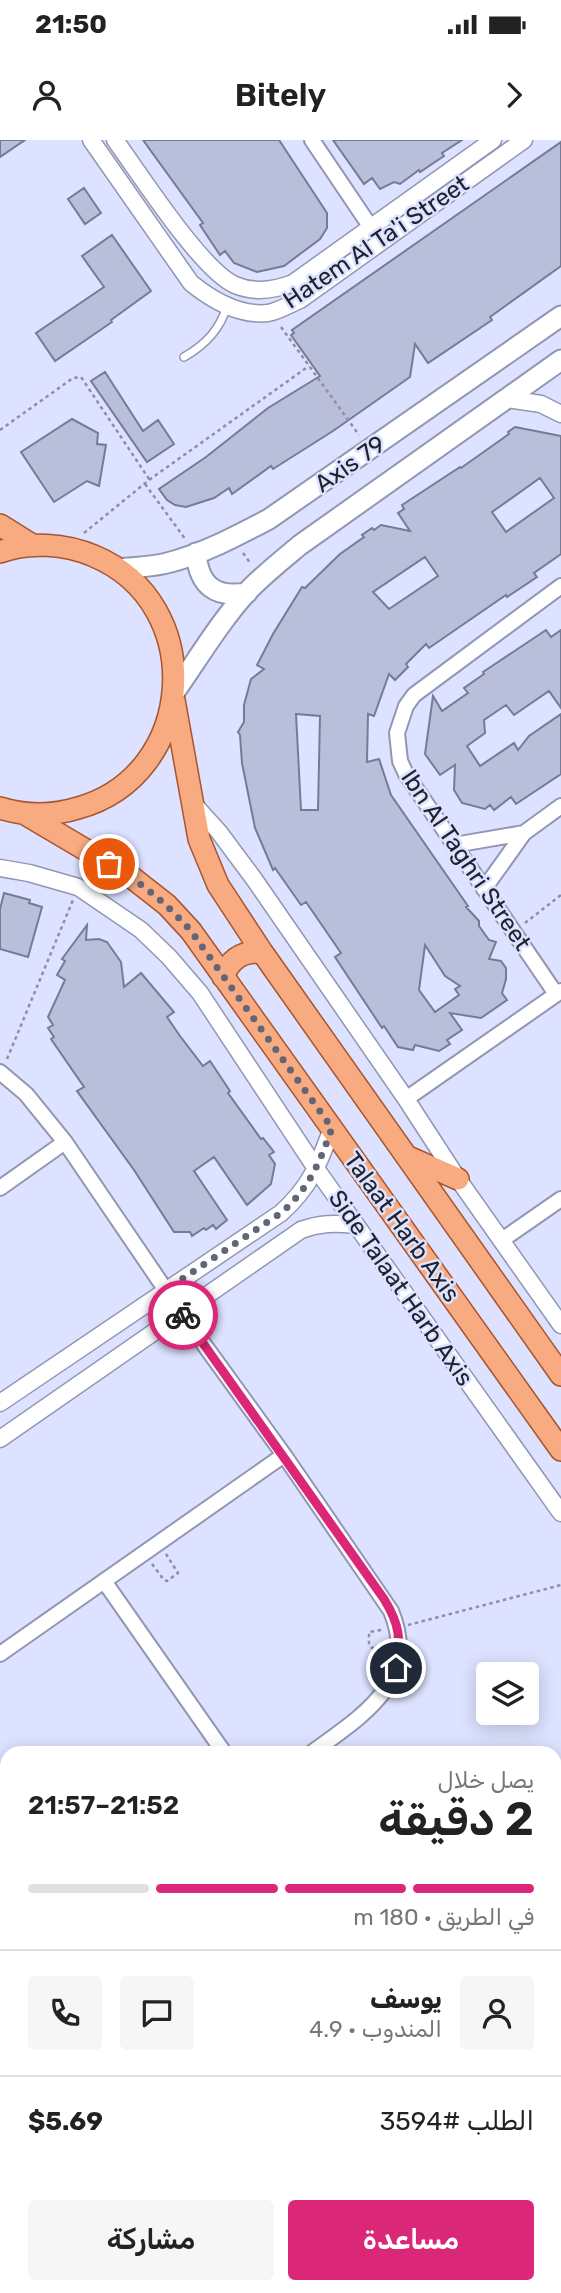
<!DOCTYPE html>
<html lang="ar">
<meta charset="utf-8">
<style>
body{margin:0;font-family:Rubik,"Noto Naskh Arabic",sans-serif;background:#f6f6f6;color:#222;direction:rtl;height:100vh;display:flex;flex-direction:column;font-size:26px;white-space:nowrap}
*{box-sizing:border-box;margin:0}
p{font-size:23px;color:#767676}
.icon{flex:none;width:38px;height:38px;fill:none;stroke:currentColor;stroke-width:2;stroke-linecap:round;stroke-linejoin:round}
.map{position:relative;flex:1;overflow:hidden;direction:ltr}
.drawer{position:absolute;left:0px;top:1606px;width:562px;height:548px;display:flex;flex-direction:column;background:#fff;border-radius:21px 21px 0 0;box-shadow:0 4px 18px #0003;direction:rtl}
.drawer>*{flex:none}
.buttons{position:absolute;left:476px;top:1522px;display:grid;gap:14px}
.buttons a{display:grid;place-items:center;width:63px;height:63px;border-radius:7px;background:#fff;box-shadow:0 4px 18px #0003;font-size:35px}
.pin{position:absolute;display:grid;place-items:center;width:60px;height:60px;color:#fff;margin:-30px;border:4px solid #fff;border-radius:50%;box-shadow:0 2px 7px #0007}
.courier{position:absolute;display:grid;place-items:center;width:70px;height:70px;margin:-35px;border:5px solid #db2777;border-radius:50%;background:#fff;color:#222;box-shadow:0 2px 9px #0007}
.head em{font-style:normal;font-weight:600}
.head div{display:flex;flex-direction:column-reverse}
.head{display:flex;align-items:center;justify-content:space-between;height:119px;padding:0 28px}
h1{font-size:46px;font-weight:600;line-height:52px}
.bar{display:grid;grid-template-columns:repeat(4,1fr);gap:10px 7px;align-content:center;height:84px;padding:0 28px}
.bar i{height:9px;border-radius:5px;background:#e0e0e0}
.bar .active{background:#db2777}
.bar p{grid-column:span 4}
.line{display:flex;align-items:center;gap:18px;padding:0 28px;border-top:2px solid #e0e0e0}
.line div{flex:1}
.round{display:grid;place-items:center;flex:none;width:74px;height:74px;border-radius:7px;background:#f6f6f6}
.cta{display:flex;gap:14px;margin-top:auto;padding:14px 28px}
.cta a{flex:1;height:80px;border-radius:7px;background:#db2777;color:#fff;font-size:28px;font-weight:600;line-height:80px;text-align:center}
.cta a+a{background:#f6f6f6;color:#222}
.status{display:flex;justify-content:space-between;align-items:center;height:49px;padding:0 35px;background:#fff;direction:ltr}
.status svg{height:19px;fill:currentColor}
header{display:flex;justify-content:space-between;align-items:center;height:91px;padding:0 28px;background:#fff;font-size:32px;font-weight:600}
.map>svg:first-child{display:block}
.building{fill:#b9bfdb;stroke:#767b95;stroke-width:2;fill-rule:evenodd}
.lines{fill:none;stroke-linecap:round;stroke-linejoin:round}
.service-casing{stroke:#9197b2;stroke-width:10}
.minor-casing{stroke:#9197b2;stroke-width:18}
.tertiary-casing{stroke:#9197b2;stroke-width:19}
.secondary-casing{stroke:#9197b2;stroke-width:23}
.primary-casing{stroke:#a9552c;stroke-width:24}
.path{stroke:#8b90a5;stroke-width:2.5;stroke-dasharray:3.5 3.5;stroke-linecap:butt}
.service{stroke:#fff;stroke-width:7}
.minor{stroke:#fff;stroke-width:14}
.tertiary{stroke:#fff;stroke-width:16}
.secondary{stroke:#fff;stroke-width:19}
.primary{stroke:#f8aa80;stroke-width:21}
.done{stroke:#626576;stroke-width:7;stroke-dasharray:0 12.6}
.route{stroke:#db2777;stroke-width:9}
.labels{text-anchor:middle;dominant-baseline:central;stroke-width:5;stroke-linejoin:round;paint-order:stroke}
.street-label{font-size:24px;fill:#20222d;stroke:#dce2ff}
</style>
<div class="status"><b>21:50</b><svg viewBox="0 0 49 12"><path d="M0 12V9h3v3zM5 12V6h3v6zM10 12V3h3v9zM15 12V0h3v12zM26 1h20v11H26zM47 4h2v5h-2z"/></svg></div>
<header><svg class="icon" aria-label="forward" viewBox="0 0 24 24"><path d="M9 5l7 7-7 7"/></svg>Bitely<svg class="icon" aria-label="person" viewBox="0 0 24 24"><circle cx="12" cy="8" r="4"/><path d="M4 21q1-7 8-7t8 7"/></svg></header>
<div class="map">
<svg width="561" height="2153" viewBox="0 0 561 2153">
<rect width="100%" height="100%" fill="#dce2ff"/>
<path class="building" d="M0,0H25L0,17Z
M143,0H279L327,73V88L320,99L284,126L257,132L234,123L225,111L220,115L200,85L203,83Z
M333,0H462L442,13L444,16L420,32L419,30L400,44L394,42L380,49L372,38L364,44Z
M561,2V126L490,177L492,180L428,223L415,204L410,237L333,291L273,329L271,326L232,354L229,348L214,358L186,367L175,365L167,360L159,349L206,317L268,268L320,236L291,195L294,193L292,190Z
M84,48L101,73L85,84L68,59Z
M112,95L151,151L111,180L112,182L55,221L36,193L104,147L82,116Z
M105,232L143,291L158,280L174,304L147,322L91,241Z
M72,279L98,293L97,304L106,305L99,346L87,341L54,362L21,312Z
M515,287L561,296V414L534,433L537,437L507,457L506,455L429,508L426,504L406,524L408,527L395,540L389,534L374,576L368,574L367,622L379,619L391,655L468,766L466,767L479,781V786L489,800L496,802L489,819L501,821L506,828V839L502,853L507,860L481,878L450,873L462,890L447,900L450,904L439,911L415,905L413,910L398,907L384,886L382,888L335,817L341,813L306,762L301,765L275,728L273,730L255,688L242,623L240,595L238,592L244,582V565L251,539L264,529L257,525L273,494L302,447L305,448L340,414L364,397L362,395L372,388L374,390L381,385L410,391L398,373L404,369L402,365L460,327L461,328L509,294L508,292ZM540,338L554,358L506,392L492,372ZM425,417L438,436L389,469L373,452ZM296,574L320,576L318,670H301ZM425,805L445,836L460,846L455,849L459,855L435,872L419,850Z
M546,490L551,497L561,490V568L549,551L514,575L506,565L484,580L485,593L467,606L480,626L514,603L518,610L529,596L561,574V634L516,664L511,657L494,670L490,665L485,669L462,663L454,650L455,625L440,635L425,614L433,556L442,571L468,553L464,548L484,534L483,532Z
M4,753L30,760L29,763L42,767L28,817L0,809V769Z
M87,785L86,800L99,799L107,802L121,822L124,847L141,833L174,872L167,877L180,896L203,926L210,921L230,951L228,953L261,999L263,998L274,1012L269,1015L275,1024L271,1044L247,1065L214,1017L194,1031L227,1080L216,1089L213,1085L206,1090L204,1088L192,1096L190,1092H174L134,1030L77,951L84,947L51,899L54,897L48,888L53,885L48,877L65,840L57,835L65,821L62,819Z"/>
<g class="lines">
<g class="service-casing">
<path id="service" d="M184,217C205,205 220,190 227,166"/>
</g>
<g class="minor-casing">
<path id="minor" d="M312,0L380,101
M454,705L524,693
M484,749L524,693L561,666
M556,854L406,634L400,621L397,593L406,566L414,555L561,446
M0,932L26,954L65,1002L182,1174L284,1315L391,1471C421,1543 360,1577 310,1614
M406,959L561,851
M0,1048L65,1002
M502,1100L561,1059
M104,1441L225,1614
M0,1514L284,1315
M0,1663L7,1673
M0,1828L7,1823
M555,1953L561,1950
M555,2083L561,2092
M324,2147L328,2153
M265,2153L273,2147"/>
</g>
<g class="tertiary-casing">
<path id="tertiary" d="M91,0L191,143C212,160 240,176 268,173C279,171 290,164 300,160L524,0
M115,0C140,34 201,130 235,145C254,153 275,150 293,143L493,0
M507,259L541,264L561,274
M191,661L219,692L254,739L406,959L458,1039L561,1185
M0,728L29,733L78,747L141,790L169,817L200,853L317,1030L561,1373
M0,1263L281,1073C310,1047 319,1024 332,988
M0,1299L301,1090C320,1083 335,1083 355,1085
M555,1644L561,1633
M555,1731L561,1728
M0,2062L7,2057
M0,2104L7,2099"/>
</g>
<g class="secondary-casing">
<path id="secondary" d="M196,413C199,446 215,458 247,453
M118,429C134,427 152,427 167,423C203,414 237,396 269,379L561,176
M174,553C198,519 219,483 247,452C263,435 282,420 300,405L561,220"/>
</g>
<g class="primary-casing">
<path id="primary" d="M0,385L32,405
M0,412C29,401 66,404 94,416C208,464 197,635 78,668C52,676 26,676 0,668
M174,560L199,699L218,745L262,812L561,1235
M25,674L130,736L167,765L191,791L561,1310
M223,837C230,819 242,811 262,812
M406,1016L458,1039"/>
</g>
<path class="path" d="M281,187L359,295
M0,290L73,238L81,237L149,339
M145,344L186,400
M84,393L149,340L309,226
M243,413L251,424
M525,783L561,755
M7,919L73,760
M152,1424L164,1440L167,1441L178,1433L166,1414
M408,1485L561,1445
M381,1490L369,1492V1505L372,1508L385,1507"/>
<use href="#service" class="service"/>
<use href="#minor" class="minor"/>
<use href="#tertiary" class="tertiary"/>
<use href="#secondary" class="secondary"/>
<use href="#primary" class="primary"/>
</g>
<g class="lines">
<path class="done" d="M109,724C141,742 167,764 191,791L332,988C319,1024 310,1047 281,1073L167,1149L183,1175"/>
<path class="route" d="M183,1175L384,1459C400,1485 401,1499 396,1528"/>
</g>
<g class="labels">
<g class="street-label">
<text transform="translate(376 102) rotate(-34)">Hatem Al Ta'i Street</text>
<text transform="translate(350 324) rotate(-35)">Axis 79</text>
<text transform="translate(466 720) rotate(56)">Ibn Al Taghri Street</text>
<text transform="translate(402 1087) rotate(54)">Talaat Harb Axis</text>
<text transform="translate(401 1148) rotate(55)">Side Talaat Harb Axis</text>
</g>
</g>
</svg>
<div class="buttons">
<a><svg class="icon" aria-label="layers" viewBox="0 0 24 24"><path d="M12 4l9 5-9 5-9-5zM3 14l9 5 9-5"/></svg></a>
</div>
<div class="pin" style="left:109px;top:724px;background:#ea580c"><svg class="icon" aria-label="bag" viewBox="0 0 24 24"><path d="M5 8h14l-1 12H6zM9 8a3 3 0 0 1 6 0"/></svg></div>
<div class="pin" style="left:396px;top:1528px;background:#1f2937"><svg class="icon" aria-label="home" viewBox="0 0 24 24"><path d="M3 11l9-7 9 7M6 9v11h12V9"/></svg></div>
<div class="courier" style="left:183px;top:1175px"><svg class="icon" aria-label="bike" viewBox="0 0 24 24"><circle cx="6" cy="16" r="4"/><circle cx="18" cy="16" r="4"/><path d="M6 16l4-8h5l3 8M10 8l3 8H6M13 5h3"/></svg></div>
<section class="drawer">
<div class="head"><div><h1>2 دقيقة</h1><p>يصل خلال</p></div><em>21:52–21:57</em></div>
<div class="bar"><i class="active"></i><i class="active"></i><i class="active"></i><i></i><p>في الطريق · 180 m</p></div>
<div class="line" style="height:126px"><a class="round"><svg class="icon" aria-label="person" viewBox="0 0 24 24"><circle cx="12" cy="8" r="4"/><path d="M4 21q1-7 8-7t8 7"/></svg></a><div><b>يوسف</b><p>المندوب · 4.9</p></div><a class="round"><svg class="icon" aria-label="chat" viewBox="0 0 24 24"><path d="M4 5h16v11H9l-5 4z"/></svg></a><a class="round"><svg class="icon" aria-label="phone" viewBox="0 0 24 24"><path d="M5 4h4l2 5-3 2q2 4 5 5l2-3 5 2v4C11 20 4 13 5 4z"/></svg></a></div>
<div class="line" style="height:91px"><div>الطلب #3594</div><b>$5.69</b></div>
<div class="cta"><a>مساعدة</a><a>مشاركة</a></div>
</section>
</div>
